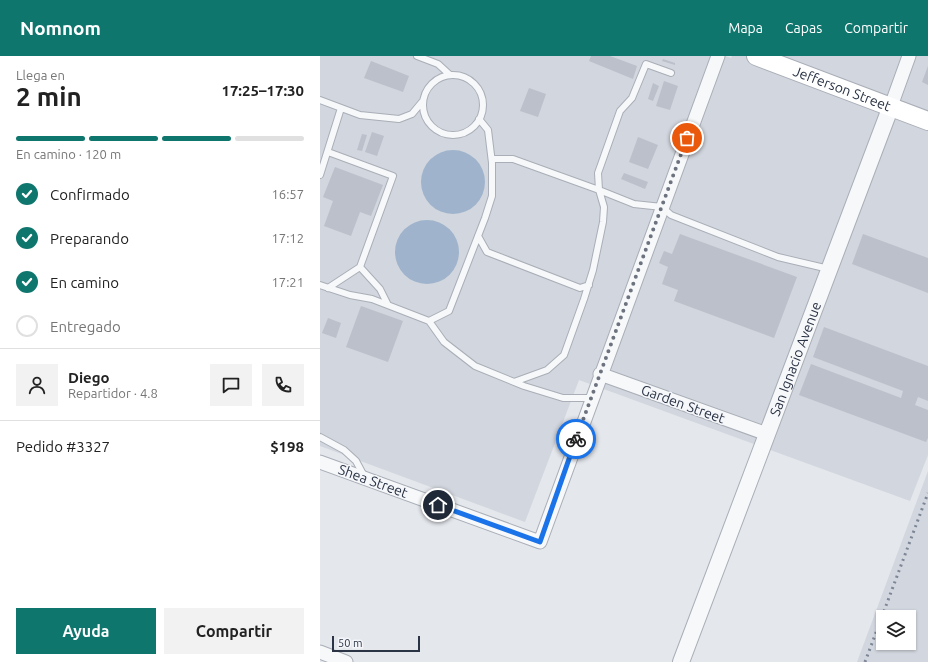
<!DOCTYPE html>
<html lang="es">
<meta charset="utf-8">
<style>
body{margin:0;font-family:Ubuntu,sans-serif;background:#f2f2f2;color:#222;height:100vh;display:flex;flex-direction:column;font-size:15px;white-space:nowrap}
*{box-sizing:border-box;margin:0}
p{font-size:13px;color:#767676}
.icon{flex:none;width:22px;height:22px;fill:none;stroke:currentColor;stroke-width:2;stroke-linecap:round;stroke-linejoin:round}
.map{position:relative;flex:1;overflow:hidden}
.sheet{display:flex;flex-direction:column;background:#fff;width:320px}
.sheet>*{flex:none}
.controls{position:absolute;left:556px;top:554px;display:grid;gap:8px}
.controls a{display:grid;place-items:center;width:40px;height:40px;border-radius:0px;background:#fff;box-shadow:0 1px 3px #0004;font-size:20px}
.scale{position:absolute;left:12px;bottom:10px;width:88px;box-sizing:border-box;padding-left:4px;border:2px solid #2b3445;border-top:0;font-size:11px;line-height:14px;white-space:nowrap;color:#2b3445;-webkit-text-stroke:3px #f4f6f9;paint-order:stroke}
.pin{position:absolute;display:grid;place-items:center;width:34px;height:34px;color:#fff;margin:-17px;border:2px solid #fff;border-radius:50%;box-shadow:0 1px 4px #0007}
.courier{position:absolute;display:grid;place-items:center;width:40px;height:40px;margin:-20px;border:3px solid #1a73e8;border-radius:50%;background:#fff;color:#222;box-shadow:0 1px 5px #0007}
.headline em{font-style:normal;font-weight:600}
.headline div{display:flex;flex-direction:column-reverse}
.headline{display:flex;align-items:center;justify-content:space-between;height:68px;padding:0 16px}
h1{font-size:26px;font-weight:600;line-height:30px}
.bar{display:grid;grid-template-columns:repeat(4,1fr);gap:6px 4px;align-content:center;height:48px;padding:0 16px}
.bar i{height:5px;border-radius:3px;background:#e0e0e0}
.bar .selected{background:#0f766e}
.bar p{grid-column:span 4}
.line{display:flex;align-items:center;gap:10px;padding:0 16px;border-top:1px solid #e0e0e0}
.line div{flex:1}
.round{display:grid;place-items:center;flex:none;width:42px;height:42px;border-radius:0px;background:#f2f2f2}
ol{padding:0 16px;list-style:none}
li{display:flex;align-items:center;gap:12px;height:44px}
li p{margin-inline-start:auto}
li .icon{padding:4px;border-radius:50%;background:#0f766e;color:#fff;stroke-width:4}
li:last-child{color:#767676}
li i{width:22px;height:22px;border:2px solid #e0e0e0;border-radius:50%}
.cta{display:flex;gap:8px;margin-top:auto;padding:8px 16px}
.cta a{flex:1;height:46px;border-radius:0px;background:#0f766e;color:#fff;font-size:16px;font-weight:600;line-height:46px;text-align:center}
.cta a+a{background:#f2f2f2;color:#222}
header{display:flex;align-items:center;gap:24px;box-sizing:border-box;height:56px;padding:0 20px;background:#0f766e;color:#fff}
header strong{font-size:19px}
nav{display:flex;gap:22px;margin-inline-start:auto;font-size:14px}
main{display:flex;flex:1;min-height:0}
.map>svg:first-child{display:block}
.built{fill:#d2d6de;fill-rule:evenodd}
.water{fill:#9fb4cc}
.building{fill:#bbc0ca}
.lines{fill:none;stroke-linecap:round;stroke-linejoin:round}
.service-casing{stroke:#a9aeb7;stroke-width:8}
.minor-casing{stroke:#a9aeb7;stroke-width:15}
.tertiary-casing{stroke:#a9aeb7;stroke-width:18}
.secondary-casing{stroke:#a9aeb7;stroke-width:20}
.service{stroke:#f7f8fa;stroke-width:6}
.minor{stroke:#f7f8fa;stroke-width:13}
.tertiary{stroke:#f7f8fa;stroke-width:16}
.secondary{stroke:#fff;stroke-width:18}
.rail{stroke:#7d8696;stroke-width:3;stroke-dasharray:2 4;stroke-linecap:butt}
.done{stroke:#6c737f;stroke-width:4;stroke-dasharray:0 7.2}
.route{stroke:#1a73e8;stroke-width:5}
.labels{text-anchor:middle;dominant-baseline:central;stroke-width:3;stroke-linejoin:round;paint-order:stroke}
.street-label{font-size:14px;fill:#2b3445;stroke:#f4f6f9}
</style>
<header>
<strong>Nomnom</strong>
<nav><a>Mapa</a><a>Capas</a><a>Compartir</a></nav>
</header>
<main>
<section class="sheet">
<div class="headline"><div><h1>2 min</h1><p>Llega en</p></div><em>17:25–17:30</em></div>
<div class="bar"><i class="selected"></i><i class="selected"></i><i class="selected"></i><i></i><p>En camino · 120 m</p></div>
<ol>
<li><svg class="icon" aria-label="check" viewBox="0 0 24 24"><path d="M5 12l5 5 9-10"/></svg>Confirmado<p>16:57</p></li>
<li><svg class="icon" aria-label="check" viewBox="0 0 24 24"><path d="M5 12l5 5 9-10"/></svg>Preparando<p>17:12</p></li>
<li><svg class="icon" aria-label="check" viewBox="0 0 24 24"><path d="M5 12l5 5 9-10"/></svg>En camino<p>17:21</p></li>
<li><i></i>Entregado</li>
</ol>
<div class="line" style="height:72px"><a class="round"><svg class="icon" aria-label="person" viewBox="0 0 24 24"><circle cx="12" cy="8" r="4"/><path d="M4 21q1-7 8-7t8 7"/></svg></a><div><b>Diego</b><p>Repartidor · 4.8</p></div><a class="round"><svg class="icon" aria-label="chat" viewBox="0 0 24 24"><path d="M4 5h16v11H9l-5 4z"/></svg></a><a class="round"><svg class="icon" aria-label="phone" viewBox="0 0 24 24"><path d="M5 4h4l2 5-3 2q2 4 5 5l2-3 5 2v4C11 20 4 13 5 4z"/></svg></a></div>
<div class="line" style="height:52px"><div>Pedido #3327</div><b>$198</b></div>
<div class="cta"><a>Ayuda</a><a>Compartir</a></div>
</section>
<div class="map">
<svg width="608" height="606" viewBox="0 0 608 606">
<rect width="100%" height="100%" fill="#e4e7ec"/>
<path class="built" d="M0,0H405L411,2L412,0H608V399L590,445L259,324L205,466L0,390Z
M608,415V606H537ZM563,561H589V587H563Z"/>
<path class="water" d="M101 126a32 32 0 1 1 64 0a32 32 0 1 1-64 0Z
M75 196a32 32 0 1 1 64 0a32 32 0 1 1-64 0Z"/>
<path class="building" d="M271,0H290L317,10L313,23L269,5Z
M343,3L355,7V9L342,5Z
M51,5L89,20L83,36L44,22Z
M608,10V29L602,26Z
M344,25L358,30L350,54L336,50Z
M333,27L339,30L333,45L328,43Z
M209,32L226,38L218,61L200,55Z
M52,76L64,80L57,100L45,96Z
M42,78L47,79L42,95L37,94Z
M318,81L338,89L328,113L309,106Z
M15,111L63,129L51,160L40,156L31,180L4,170L13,145L3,141Z
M304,117L328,126L325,133L301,123Z
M360,178L477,221L454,282L354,245L358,234L342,228L348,211L339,207L344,195L352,198Z
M543,178L608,202V237L532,208Z
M41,250L83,265L68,306L26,291Z
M8,262L21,267L16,282L2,277Z
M504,271L608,310V345L598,341L595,349L608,354V382L606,386L479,339L491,308L581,342L583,335L493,301Z"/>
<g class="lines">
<g class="service-casing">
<path id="service" d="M97,0L118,8L130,19
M103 49a30 30 0 1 1 60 0a30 30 0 1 1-60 0Z
M0,44L40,59L79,63L92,58L102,46
M8,96L73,120L40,211L8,232
M172,103H193L279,134L314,148L342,151L351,159L458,201L509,213
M0,119L21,52
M158,180L167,196L260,232L269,229
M40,211L60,233L68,249
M0,229L30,239L52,243L109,265L129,255L165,162L172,140V107L168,74L159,63
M109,265L124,286L155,310L204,330L243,342H272
M194,326L227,314L244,299L264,243L273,214L283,166L284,151L279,134L278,117L300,55L312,42L326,8L351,17
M0,381L24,394L36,405L44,420"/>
</g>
<g class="minor-casing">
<path id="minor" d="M571,50L589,0
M280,318L447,378
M0,406L220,486L398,0
M0,596L26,606"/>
</g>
<g class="tertiary-casing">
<g id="tertiary">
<path id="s1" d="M361,606L571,50"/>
</g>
</g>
<g class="secondary-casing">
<g id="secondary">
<path id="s2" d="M436,0L608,65"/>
</g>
</g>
<use href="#service" class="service"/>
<use href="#minor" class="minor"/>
<use href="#tertiary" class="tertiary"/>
<use href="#secondary" class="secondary"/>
<path class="rail" d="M545,606L608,437"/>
</g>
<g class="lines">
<path class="done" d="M256,383L367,82"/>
<path class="route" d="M118,449L220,486L256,383"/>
</g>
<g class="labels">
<g class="street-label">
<text stroke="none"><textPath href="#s2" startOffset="92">Jefferson Street</textPath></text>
<text stroke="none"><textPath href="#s1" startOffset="324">San Ignacio Avenue</textPath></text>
<text transform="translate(363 348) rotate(20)">Garden Street</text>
<text transform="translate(53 425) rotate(20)">Shea Street</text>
</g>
</g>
</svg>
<div class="controls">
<a><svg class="icon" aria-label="layers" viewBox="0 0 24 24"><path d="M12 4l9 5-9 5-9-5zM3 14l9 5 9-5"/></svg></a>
</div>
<div class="scale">50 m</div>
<div class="pin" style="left:367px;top:82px;background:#ea580c"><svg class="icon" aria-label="bag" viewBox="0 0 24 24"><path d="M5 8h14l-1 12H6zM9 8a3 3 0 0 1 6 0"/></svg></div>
<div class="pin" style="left:118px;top:449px;background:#1f2937"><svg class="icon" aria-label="home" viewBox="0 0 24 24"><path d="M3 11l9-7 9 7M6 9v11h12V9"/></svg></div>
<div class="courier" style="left:256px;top:383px"><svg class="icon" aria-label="bike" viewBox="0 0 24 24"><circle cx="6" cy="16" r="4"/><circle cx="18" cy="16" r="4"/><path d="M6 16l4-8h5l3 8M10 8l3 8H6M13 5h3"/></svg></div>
</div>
</main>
